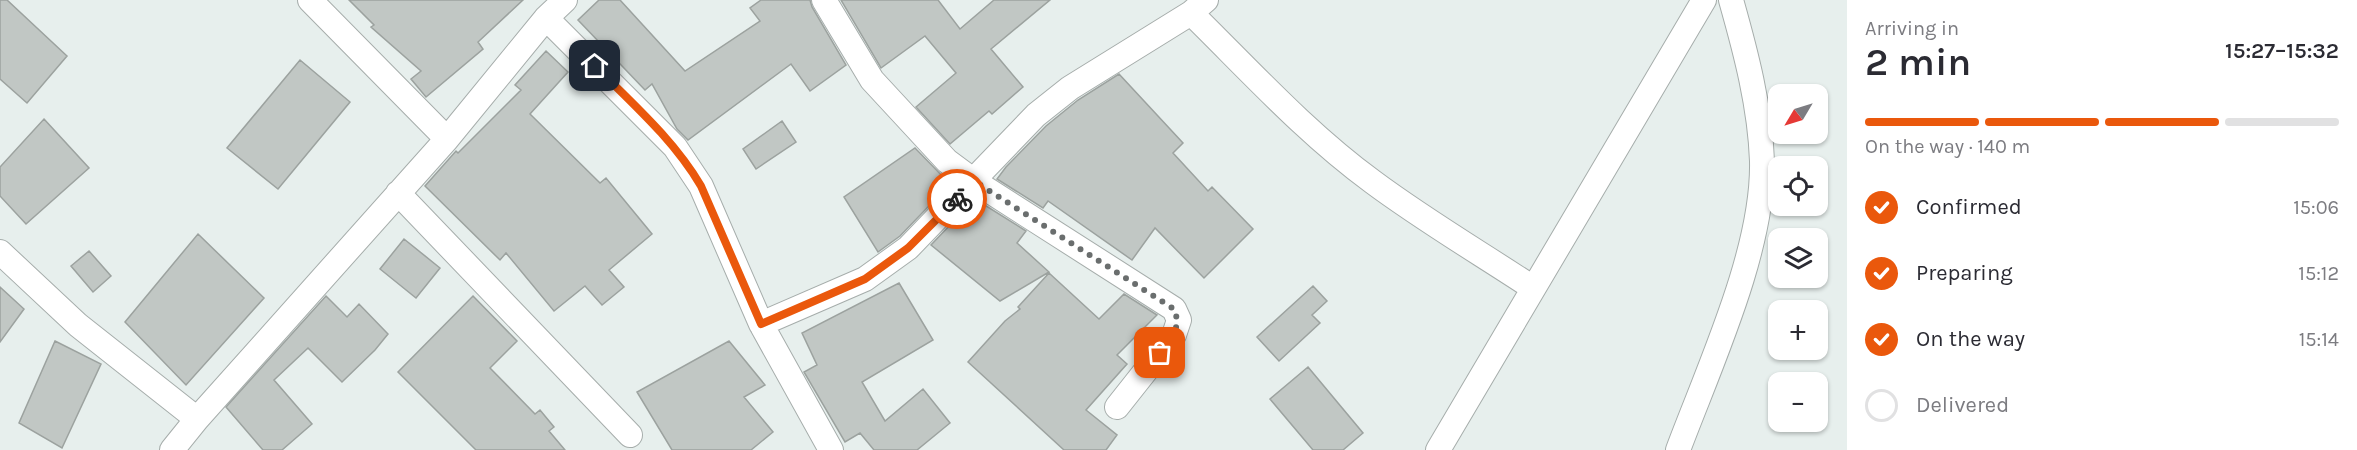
<!DOCTYPE html>
<meta charset="utf-8">
<style>
body{margin:0;font-family:Karla,sans-serif;background:#f2f2f3;color:#2b2b33;height:100vh;display:flex;flex-direction:column;font-size:22px;white-space:nowrap}
*{box-sizing:border-box;margin:0}
p{font-size:20px;color:#7c7c81}
.icon{flex:none;width:33px;height:33px;fill:none;stroke:currentColor;stroke-width:2;stroke-linecap:round;stroke-linejoin:round}
.map{position:relative;flex:1;overflow:hidden}
.drawer{display:flex;flex-direction:column;background:#fff;width:510px}
.drawer>*{flex:none}
.needle{width:39px;rotate:232deg}
.tools{position:absolute;left:1768px;top:84px;display:grid;gap:12px}
.tools a{display:grid;place-items:center;width:60px;height:60px;border-radius:12px;background:#fff;box-shadow:0 2px 4px #0004;font-size:30px}
.pin{position:absolute;display:grid;place-items:center;width:51px;height:51px;color:#fff;margin:-26px;border-radius:12px;box-shadow:0 3px 9px #0006}
.courier{position:absolute;display:grid;place-items:center;width:60px;height:60px;margin:-30px;border:4px solid #ea580c;border-radius:50%;background:#fff;color:#222;box-shadow:0 2px 8px #0007}
.headline em{font-style:normal;font-weight:600}
.headline div{display:flex;flex-direction:column-reverse}
.headline{display:flex;align-items:center;justify-content:space-between;height:102px;padding:0 18px}
h1{font-size:39px;font-weight:600;line-height:45px}
.bar{display:grid;grid-template-columns:repeat(4,1fr);gap:9px 6px;align-content:center;height:72px;padding:0 18px}
.bar i{height:8px;border-radius:4px;background:#e1e1e2}
.bar .active{background:#ea580c}
.bar p{grid-column:span 4}
ol{padding:0 18px;list-style:none}
li{display:flex;align-items:center;gap:18px;height:66px}
li p{margin-inline-start:auto}
li .icon{padding:6px;border-radius:50%;background:#ea580c;color:#fff;stroke-width:4}
li:last-child{color:#7c7c81}
li i{width:33px;height:33px;border:3px solid #e1e1e2;border-radius:50%}
main{display:flex;flex:1;min-height:0}
.map>svg:first-child{display:block}
.building{fill:#c1c7c4;stroke:#9ca29f;stroke-width:1.5}
.lines{fill:none;stroke-linecap:round;stroke-linejoin:round}
.street-casing{stroke:#a6adab;stroke-width:26}
.street{stroke:#fff;stroke-width:24}
.done{stroke:#6a6e6e;stroke-width:6;stroke-dasharray:0 10.8}
.route{stroke:#ea580c;stroke-width:8}
</style>
<main>
<div class="map">
<svg width="1847" height="450" viewBox="0 0 1847 450">
<rect width="100%" height="100%" fill="#e7efed"/>
<path class="building" d="M0,0H7L67,56L27,103L0,79Z
M349,0H523L478,42L483,49L426,97L411,79L421,71L371,27L374,25Z
M599,0H620L685,71L760,21L750,8L761,0H810L812,7L846,65L810,91L791,64L688,140L677,129L652,84L645,90L578,20Z
M841,0H938L960,29L994,0H1050L991,49L1023,87L992,114L989,111L950,144L916,107L956,73L925,36L881,68Z
M546,51L568,72L530,114L600,183L606,178L652,234L609,270L624,287L602,305L585,286L554,311L506,253L500,260L425,186L456,151L458,153L521,90L515,85Z
M300,60L350,102L278,189L227,148Z
M1119,74L1183,143L1173,153L1208,191L1212,187L1253,229L1204,278L1155,228L1132,260L1048,201L1043,208L997,179L1006,167L1046,126L1078,100Z
M44,119L89,168L26,224L0,196V167Z
M782,121L796,142L756,169L743,149Z
M915,148L950,184L900,236L878,252L844,197Z
M975,199L1026,231L1017,243L1049,272L1000,301L931,245Z
M198,234L264,298L186,385L125,322Z
M404,239L440,268L416,298L380,269Z
M89,251L111,276L93,292L71,266Z
M1049,273L1099,319L1124,294L1157,315L1117,355L1127,364L1086,410L1117,435L1106,450H1064L968,362L1005,321L1020,309L1018,307Z
M899,283L933,340L862,382L885,421L923,389L950,423L917,450H874L860,433L845,442L804,372L817,365L802,333Z
M1313,286L1327,301L1312,315L1320,323L1279,361L1257,337Z
M0,287L24,309L0,342Z
M326,296L347,317L359,304L388,334L375,350L342,382L308,348L274,380L312,424L282,450H263L226,407Z
M473,296L517,341L490,368L535,414L540,410L554,427L549,431L565,450H476L398,372Z
M55,341L101,364L62,448L19,423Z
M729,341L765,385L744,397L773,432L751,450H672L637,392Z
M1308,367L1363,433L1343,450H1313L1270,399Z"/>
<g class="lines">
<g class="street-casing">
<path id="street" d="M310,0L447,139
M824,0L872,80L947,161L974,181L1174,309L1179,320L1174,335L1117,407
M1191,13C1250,71 1306,133 1373,182C1424,220 1480,253 1533,288
M546,18L675,147L701,186L761,324L831,450
M398,193L630,435
M0,252L78,325L197,419
M761,324L865,279L908,248L1036,115L1070,88L1191,13L1206,0
M172,450L197,419L447,139L546,18L565,0
M1438,450L1704,0
M1678,450C1709,367 1764,250 1762,161C1760,106 1746,53 1731,0"/>
</g>
<use href="#street" class="street"/>
</g>
<g class="lines">
<path class="done" d="M957,199L974,181L1174,309C1182,328 1171,339 1160,353"/>
<path class="route" d="M595,66C633,104 674,140 701,186L761,324L865,279L908,248L957,199"/>
</g>
</svg>
<div class="tools">
<a><svg class="needle" viewBox="-14 -14 28 28"><path d="M0-13l5 13h-10z" fill="#e53935"/><path d="M0 13l5-13h-10z" fill="#7c7c81"/></svg></a>
<a><svg class="icon" aria-label="locate" viewBox="0 0 24 24"><circle cx="12" cy="12" r="6"/><path d="M12 2v4M12 18v4M2 12h4M18 12h4"/></svg></a>
<a><svg class="icon" aria-label="layers" viewBox="0 0 24 24"><path d="M12 4l9 5-9 5-9-5zM3 14l9 5 9-5"/></svg></a>
<a>+</a>
<a>−</a>
</div>
<div class="pin" style="left:1160px;top:353px;background:#ea580c"><svg class="icon" aria-label="bag" viewBox="0 0 24 24"><path d="M5 8h14l-1 12H6zM9 8a3 3 0 0 1 6 0"/></svg></div>
<div class="pin" style="left:595px;top:66px;background:#1f2937"><svg class="icon" aria-label="home" viewBox="0 0 24 24"><path d="M3 11l9-7 9 7M6 9v11h12V9"/></svg></div>
<div class="courier" style="left:957px;top:199px"><svg class="icon" aria-label="bike" viewBox="0 0 24 24"><circle cx="6" cy="16" r="4"/><circle cx="18" cy="16" r="4"/><path d="M6 16l4-8h5l3 8M10 8l3 8H6M13 5h3"/></svg></div>
</div>
<section class="drawer">
<div class="headline"><div><h1>2 min</h1><p>Arriving in</p></div><em>15:27–15:32</em></div>
<div class="bar"><i class="active"></i><i class="active"></i><i class="active"></i><i></i><p>On the way · 140 m</p></div>
<ol>
<li><svg class="icon" aria-label="check" viewBox="0 0 24 24"><path d="M5 12l5 5 9-10"/></svg>Confirmed<p>15:06</p></li>
<li><svg class="icon" aria-label="check" viewBox="0 0 24 24"><path d="M5 12l5 5 9-10"/></svg>Preparing<p>15:12</p></li>
<li><svg class="icon" aria-label="check" viewBox="0 0 24 24"><path d="M5 12l5 5 9-10"/></svg>On the way<p>15:14</p></li>
<li><i></i>Delivered</li>
</ol>
</section>
</main>
